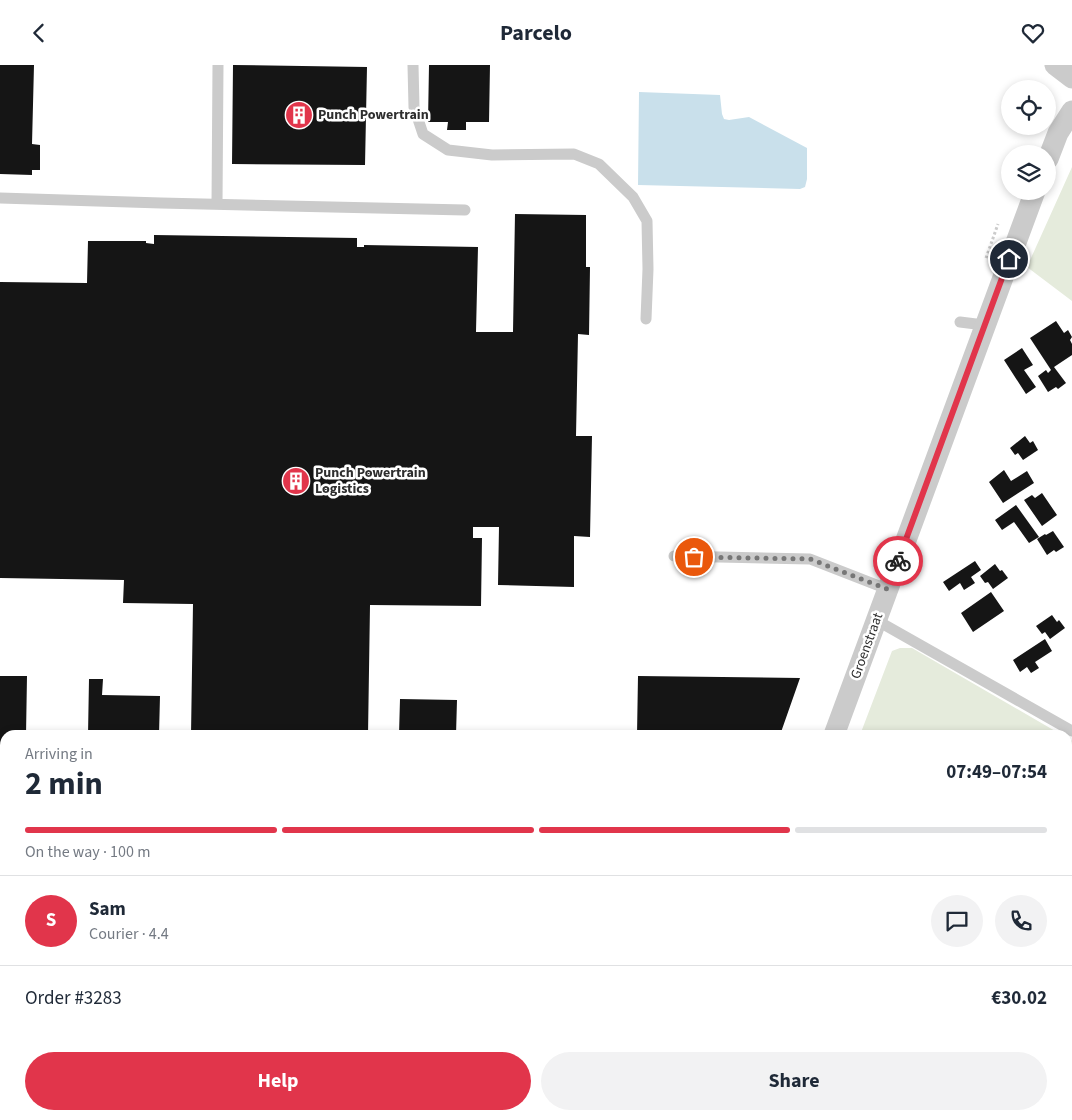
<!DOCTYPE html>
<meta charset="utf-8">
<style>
body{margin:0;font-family:"Source Sans 3",sans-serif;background:#f2f2f3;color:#1f2937;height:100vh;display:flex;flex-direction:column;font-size:19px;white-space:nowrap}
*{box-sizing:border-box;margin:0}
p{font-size:16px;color:#747a83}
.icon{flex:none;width:28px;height:28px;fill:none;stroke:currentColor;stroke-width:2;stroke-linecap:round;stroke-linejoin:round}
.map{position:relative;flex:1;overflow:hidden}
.drawer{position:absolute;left:0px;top:665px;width:1072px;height:390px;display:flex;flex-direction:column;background:#fff;border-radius:15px 15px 0 0;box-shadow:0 2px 8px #0003}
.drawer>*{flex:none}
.tools{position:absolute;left:1001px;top:15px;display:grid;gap:10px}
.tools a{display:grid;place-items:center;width:55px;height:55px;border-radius:50%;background:#fff;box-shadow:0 2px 8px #0003;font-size:25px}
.pin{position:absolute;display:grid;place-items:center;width:42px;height:42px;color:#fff;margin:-21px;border:2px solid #fff;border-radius:50%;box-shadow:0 1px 5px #0007}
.courier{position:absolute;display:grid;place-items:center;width:50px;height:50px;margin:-25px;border:4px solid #e1354b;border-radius:50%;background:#fff;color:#222;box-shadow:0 1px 6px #0007}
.headline em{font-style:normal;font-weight:700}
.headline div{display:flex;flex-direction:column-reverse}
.headline{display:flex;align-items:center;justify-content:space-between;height:85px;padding:0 25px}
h1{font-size:32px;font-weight:700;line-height:38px}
.bar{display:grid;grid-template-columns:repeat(4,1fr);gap:8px 5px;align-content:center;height:60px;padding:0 25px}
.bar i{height:6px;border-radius:4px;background:#e0e1e3}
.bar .active{background:#e1354b}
.bar p{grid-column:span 4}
.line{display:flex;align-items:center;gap:12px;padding:0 25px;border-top:1px solid #e0e1e3}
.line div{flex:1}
.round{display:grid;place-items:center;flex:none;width:52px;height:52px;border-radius:26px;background:#f2f2f3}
.button{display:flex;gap:10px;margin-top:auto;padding:10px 25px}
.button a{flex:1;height:58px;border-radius:30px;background:#e1354b;color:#fff;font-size:20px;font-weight:700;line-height:58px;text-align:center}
.button a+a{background:#f2f2f3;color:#1f2937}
header{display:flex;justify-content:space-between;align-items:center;height:65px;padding:0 25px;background:#fff;font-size:22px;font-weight:700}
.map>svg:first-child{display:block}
.green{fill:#e5ebdc}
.water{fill:#c9e0eb}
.building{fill:#151515}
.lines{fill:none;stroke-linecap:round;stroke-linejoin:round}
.path{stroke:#cbcbcb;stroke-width:3;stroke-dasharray:2.5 2.5;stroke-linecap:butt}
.service{stroke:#cbcbcb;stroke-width:11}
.minor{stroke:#cbcbcb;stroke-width:21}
.done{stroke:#777;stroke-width:5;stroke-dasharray:0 9}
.route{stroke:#e1354b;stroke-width:6}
.labels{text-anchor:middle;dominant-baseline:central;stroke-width:5;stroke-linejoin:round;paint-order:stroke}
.poi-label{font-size:14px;font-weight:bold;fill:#2e2e2e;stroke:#fff;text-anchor:start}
.street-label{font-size:14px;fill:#2e2e2e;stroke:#fff}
</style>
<header><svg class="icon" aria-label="back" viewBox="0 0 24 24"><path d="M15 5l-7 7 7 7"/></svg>Parcelo<svg class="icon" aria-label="heart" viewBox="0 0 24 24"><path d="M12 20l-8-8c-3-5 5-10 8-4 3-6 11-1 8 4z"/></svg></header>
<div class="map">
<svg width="1072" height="1055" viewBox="0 0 1072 1055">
<rect width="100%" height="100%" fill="#fff"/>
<path class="green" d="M1072,102V236L1027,202Z
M900,583H912L1062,670H860L892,586Z
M1068,673L1072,676V771L1068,779Z"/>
<path class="water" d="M639,27L720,30L722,49L724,54L729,55L749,52L807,83V114L805,122L800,124L638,120Z"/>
<path class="building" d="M0,0H34L32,79L40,80V105H32V110L0,109Z
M233,0L367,2L365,100L232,99Z
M429,0H490L489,57H466V65H447L448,57H428Z
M515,149L586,150V202H590L589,270L578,269L576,371H592L590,472L574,471V522L498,520L499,462H473V473H482L481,541L370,540L368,670H191L193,539L123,538L124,515L0,513V217L87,218L88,176H146V178L154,179V170L357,173V182H364V180L478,182L476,267H513Z
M1056,256L1064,268L1068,265L1072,272L1070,275L1072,279V290L1054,302L1066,318L1058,324L1056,322L1048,327L1038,311L1046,305L1048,308L1051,305L1030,273Z
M1022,283L1033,300L1024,305L1036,322L1026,329L1004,295Z
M1025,371L1030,378L1033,376L1038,385L1023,395L1018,388L1015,390L1010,383Z
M1004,405L1011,416L1027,406L1034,418L1003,438L989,417Z
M1042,428L1057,450L1042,461L1024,435L1032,430L1035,433Z
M1016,440L1039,472L1029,478L1014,457L1002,465L995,455Z
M1053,466L1064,482L1056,487L1054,485L1047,490L1037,474L1045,469L1046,470Z
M975,496L981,505L971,512L975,518L964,525L960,518L949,526L943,517Z
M995,499L1000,506L1002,505L1008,513L993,524L988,517L985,518L980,511Z
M991,527L1004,546L973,567L961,548Z
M1052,550L1057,557L1059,555L1065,563L1050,574L1045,567L1042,569L1036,561Z
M1045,574L1052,586L1035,597L1039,603L1031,608L1027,602L1020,607L1013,595Z
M0,611H27L26,670H5V760H0Z
M638,611L800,613L780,670H637Z
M89,614H103L102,630L160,631L159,670H88Z
M400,634L457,635L456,670H399Z
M1068,880L1072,883V909L1068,907Z
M0,905H5V1050H42V1055H0Z
M309,1050H630V1055H309Z"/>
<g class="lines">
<path class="path" d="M986,193L998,159"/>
<path class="service" d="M413,0L414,42L423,69L448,85L492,90L574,89L599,99L633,132L647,156L648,204L646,254
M0,133L161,138L465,145
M217,139L218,0
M960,257L984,260
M674,491L810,494L887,524
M876,555L1072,666
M1068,831L1072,830"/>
<path class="minor" d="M1055,0L1072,13
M1048,94L1058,68L1072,46
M834,670L1035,126
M0,831H5
M696,1055L698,1050"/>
</g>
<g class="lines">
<path class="done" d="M694,492L810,494L887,524L898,496"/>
<path class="route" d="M898,496L1009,194"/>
</g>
<defs>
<g id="building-disc" transform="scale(1.4375)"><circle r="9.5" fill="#e1354b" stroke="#fff"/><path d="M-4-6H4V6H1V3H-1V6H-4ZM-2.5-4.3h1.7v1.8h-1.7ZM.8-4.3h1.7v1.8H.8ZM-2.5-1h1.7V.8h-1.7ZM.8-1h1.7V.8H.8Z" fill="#fff"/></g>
</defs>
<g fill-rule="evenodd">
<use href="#building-disc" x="299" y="50"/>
<use href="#building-disc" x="296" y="416"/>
</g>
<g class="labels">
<g class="poi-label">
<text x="318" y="50">Punch Powertrain</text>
<text x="315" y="408">Punch Powertrain<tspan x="315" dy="16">Logistics</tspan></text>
</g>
<g class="street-label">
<text transform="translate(867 581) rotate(-70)">Groenstraat</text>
</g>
</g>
</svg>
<div class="tools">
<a><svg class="icon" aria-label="locate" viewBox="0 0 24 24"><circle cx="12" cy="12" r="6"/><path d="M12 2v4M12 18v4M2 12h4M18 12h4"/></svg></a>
<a><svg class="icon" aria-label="layers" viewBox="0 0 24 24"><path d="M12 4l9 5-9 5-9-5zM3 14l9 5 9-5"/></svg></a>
</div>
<div class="pin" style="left:694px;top:492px;background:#ea580c"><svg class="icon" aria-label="bag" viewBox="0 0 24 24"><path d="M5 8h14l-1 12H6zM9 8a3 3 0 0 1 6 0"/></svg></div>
<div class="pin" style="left:1009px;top:194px;background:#1f2937"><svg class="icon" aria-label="home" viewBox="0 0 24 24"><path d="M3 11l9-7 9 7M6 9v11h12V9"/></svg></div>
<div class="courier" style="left:898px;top:496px"><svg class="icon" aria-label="bike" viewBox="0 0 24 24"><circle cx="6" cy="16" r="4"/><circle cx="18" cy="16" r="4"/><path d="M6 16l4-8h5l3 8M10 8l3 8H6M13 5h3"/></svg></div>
<section class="drawer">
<div class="headline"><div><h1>2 min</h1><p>Arriving in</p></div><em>07:49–07:54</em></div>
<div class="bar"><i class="active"></i><i class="active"></i><i class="active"></i><i></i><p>On the way · 100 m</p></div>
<div class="line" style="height:90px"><b class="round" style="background:#e1354b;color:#fff">S</b><div><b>Sam</b><p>Courier · 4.4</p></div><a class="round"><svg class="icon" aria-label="chat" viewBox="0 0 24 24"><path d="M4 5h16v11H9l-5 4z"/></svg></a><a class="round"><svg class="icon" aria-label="phone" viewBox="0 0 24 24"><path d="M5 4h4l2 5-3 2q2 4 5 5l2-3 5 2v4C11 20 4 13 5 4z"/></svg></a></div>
<div class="line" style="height:65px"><div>Order #3283</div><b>€30.02</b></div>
<div class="button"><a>Help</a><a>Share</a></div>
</section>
</div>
